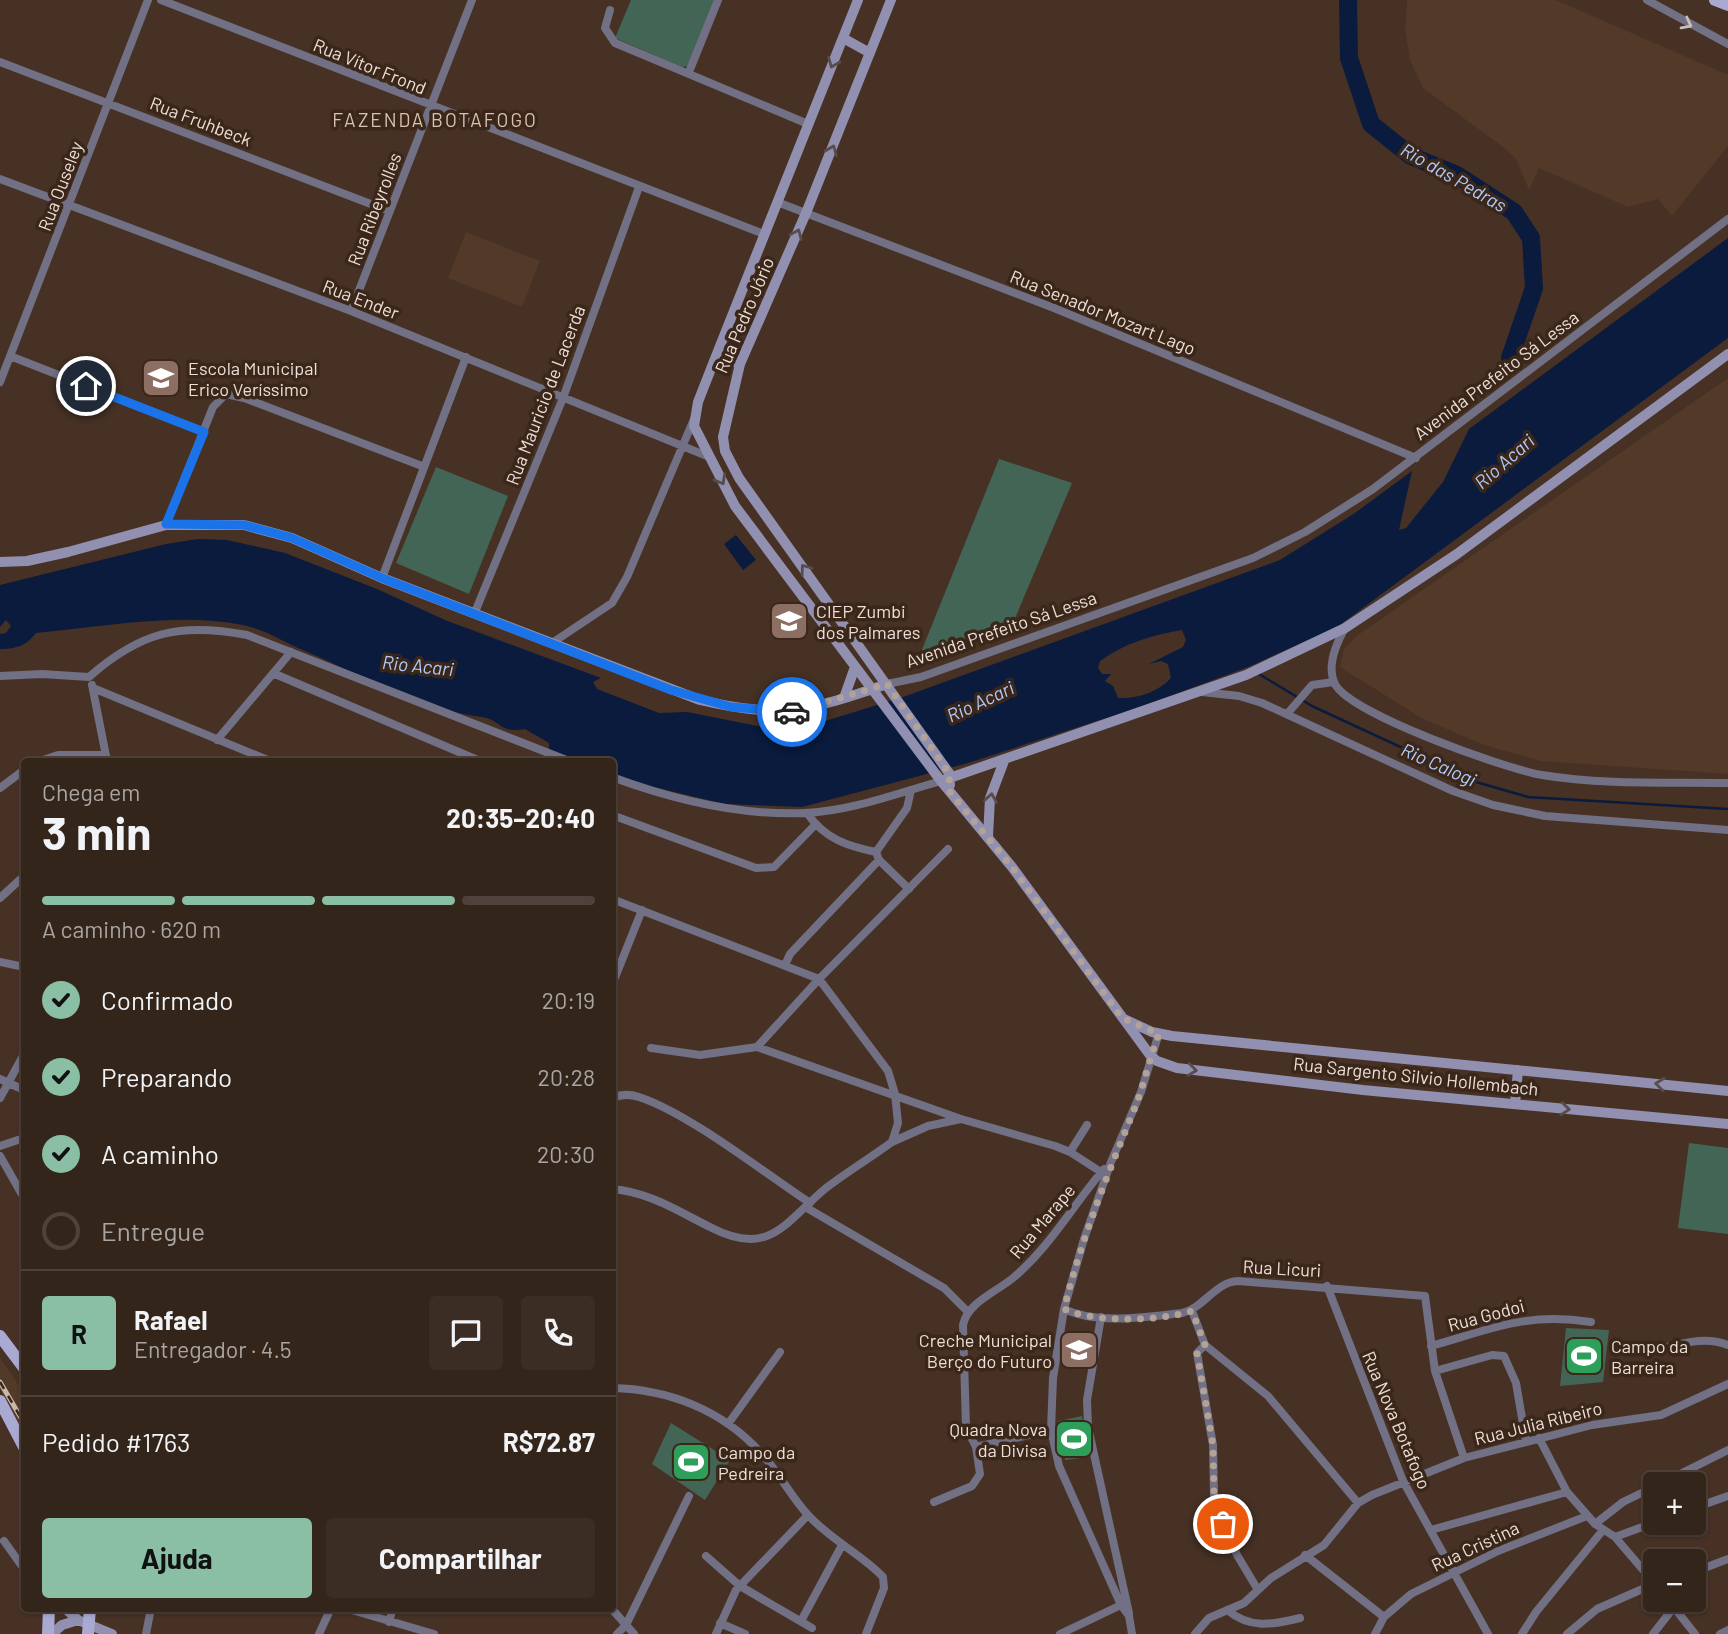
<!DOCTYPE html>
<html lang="pt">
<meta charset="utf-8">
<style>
body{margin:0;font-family:Barlow,sans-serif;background:#3c2d24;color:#f1f3f6;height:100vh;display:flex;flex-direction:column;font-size:26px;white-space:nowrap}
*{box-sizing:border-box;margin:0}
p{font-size:23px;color:#a9a5a3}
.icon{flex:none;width:38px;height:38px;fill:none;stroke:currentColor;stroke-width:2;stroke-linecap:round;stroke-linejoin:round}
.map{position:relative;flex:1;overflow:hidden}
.side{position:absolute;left:21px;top:758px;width:595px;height:854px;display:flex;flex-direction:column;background:#34251b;border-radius:7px;box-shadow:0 2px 5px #0004,0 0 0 2px #4e423a}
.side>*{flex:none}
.fabs{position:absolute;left:1643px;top:1472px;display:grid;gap:14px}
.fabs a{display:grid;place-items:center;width:63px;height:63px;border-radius:7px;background:#34251b;box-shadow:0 2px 5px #0004,0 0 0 2px #4e423a;font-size:35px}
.pin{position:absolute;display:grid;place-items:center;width:60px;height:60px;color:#fff;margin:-30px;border:4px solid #fff;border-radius:50%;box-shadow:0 2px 7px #0007}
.courier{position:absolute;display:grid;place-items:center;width:70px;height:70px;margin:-35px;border:5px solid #1a73e8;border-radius:50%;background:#fff;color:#222;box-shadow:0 2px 9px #0007}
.headline em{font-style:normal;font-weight:700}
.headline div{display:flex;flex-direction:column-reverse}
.headline{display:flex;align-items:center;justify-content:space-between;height:119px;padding:0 21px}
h1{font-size:46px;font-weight:700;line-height:52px}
.bar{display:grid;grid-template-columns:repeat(4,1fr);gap:10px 7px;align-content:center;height:84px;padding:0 21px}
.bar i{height:9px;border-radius:5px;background:#4e423a}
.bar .active{background:#8abfa5}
.bar p{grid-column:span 4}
.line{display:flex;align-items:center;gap:18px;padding:0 21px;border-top:2px solid #4e423a}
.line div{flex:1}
.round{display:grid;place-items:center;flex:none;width:74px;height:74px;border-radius:7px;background:#3c2d24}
ol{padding:0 21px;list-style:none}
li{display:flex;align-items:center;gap:21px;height:77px}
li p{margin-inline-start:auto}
li .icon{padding:7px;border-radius:50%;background:#8abfa5;color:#111;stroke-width:4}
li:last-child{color:#a9a5a3}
li i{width:38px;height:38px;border:4px solid #4e423a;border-radius:50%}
.primary-button{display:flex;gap:14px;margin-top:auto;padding:14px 21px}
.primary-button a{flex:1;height:80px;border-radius:7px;background:#8abfa5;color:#111;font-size:28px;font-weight:700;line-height:80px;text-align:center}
.primary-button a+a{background:#3c2d24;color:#f1f3f6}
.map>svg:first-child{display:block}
.built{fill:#533927}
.green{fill:#436556}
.water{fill:#0a1b3d;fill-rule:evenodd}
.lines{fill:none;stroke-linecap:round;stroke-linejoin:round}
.stream{stroke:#0a1b3d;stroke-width:2.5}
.river{stroke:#0a1b3d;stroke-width:18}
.street{stroke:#717084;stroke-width:8}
.secondary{stroke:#9190b0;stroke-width:10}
.primary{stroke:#aaa9d2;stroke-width:12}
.rail-casing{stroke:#c7b7ae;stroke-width:5}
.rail{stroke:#3b271a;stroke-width:2.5;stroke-dasharray:8;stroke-linecap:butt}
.oneway{stroke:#c8bebe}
.oneway2{stroke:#594c4e}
.done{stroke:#b3a298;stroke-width:7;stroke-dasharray:0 12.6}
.route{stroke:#1a73e8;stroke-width:9}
.labels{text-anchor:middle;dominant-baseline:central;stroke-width:7;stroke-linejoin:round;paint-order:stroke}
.street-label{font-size:18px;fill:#eddfd7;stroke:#3b271a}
.poi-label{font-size:18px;fill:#eddfd7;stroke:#3b271a;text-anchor:start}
.neighbourhood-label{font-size:19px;letter-spacing:2px;fill:#dac0b0;stroke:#3b271a}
.water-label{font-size:19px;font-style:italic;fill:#aecbfe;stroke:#3b271a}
</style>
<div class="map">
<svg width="1728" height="1634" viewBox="0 0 1728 1634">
<rect width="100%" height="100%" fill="#463124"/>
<path class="built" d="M1407,0H1556L1728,75V146L1672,216L1658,199L1628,207L1539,168L1529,190L1516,159L1507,150L1423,88L1410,60L1405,29Z
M466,232L540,261L522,307L448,278Z
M1728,378V774L1541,761L1484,745L1423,719L1340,667L1344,649L1355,637Z
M0,1358L24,1393V1435L0,1390Z"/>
<path class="green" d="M631,0H714L689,66L682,67L615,38Z
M999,459L1072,483L1011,628L919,657Z
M436,467L508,496L469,594L396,563Z
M1689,1143L1728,1148V1234L1678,1228Z
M1566,1328L1609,1330L1603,1382L1560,1386Z
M1082,1416L1089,1457L1065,1460L1058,1421Z
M671,1423L730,1460L705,1500L652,1464Z"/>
<path class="water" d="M1728,238V338L1337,627L1248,667L1140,707L968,763L802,807L725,804L624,780L613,776L612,761H575L549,751V743L525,729C498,734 501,719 481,717C422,710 354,671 298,648C281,640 262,629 243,625C175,612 105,627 36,633C26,646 16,649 0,649V634L6,633L11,626L6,620L0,627V585L166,544L198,539L227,540L285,553L377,589L445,620L601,678L593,682L597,689L659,713L687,712L768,728L819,723L906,696L1280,560L1355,513L1412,471L1399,530L1406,528L1443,482L1469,429ZM1182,630L1186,640L1183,647L1149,664L1161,661L1168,664L1171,678C1158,692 1138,699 1118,698L1113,686L1105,681L1111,674H1102L1098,668L1100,661C1125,643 1152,635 1182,630Z
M736,535L756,560L743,570L724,544Z"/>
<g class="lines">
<path class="stream" d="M1259,674L1312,706L1476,782L1528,797L1728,809"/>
<path class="river" d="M1348,0L1349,58L1371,124L1411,156L1457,175L1514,212L1531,238L1534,288L1510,358"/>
<path class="street" d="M161,0L764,234
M1647,0L1728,44
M610,10L605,28L615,43L808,124
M0,62L389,211
M689,72L718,0
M0,179L351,311L707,456
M777,202L1054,308L1416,458
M351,311L472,0
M10,356L204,432
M0,382L148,0
M166,525L213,407L226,394L244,398L422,466
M382,578L466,357
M475,612L563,398L639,187
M1345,628C1336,644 1326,666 1335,684C1350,714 1506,769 1542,775C1602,785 1667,782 1728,783
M552,643L612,603L627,577L694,419
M275,674L480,761
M0,676L42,674L89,677C140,632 180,622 247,635L569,761
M887,684L921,677L1253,558L1305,532L1373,489L1728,219
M92,685L107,761
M93,688L270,761
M1202,692L1239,696L1262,703L1453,791L1493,805L1545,816L1728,830
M1287,714L1312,685L1334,682
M217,740L291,652
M40,761L58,755H105
M612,777C674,800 740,816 806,813C851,811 898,793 941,781
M0,788L24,770
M807,813C825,839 847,846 876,852
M612,815L756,868L774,867L815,825
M909,889L879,860L876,852L907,808L911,790
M0,898L24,876
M612,899L819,979L888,1071L895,1094L898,1123L892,1142L928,1126L961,1119
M0,962L24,967
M785,965L790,954L879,860
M612,985L642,910
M757,1047L819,979L948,849
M651,1048L700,1055L757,1047L961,1119L1055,1146L1070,1152L1101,1172
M0,1079L24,1090
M0,1098L24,1054
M612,1098C621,1094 630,1094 639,1097C690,1114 763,1172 810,1203
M0,1146L24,1138
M1070,1152L1087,1125
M0,1156L24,1198
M612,1189C650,1192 679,1212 712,1228C770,1258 786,1221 826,1188C847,1172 870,1158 892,1142
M807,1208L944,1288L967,1311
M1327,1286L1403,1481L1488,1634
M1064,1309C1098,1325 1145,1317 1182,1313C1204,1308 1215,1282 1238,1281L1425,1296L1435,1371L1464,1458
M1192,1311L1205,1345L1197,1353L1213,1445L1214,1496L1217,1510L1237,1555L1258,1590
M1101,1317L1087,1400L1088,1427L1129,1613
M1205,1345L1268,1396L1358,1503
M1431,1346C1492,1329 1525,1312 1591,1322
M1662,1348C1684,1343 1706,1336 1728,1345
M1435,1371L1492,1355L1504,1356L1516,1383L1526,1441
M612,1388C668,1389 722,1410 760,1452C779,1472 791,1497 809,1516C831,1540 864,1556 883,1577L884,1588L866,1634
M728,1424L780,1352
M1539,1438L1567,1492L1595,1524L1615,1537L1656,1585
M976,1447L1051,1430
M1660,1484L1728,1450
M934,1502L972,1486L980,1474L976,1447L966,1427L963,1325C967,1303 996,1292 1013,1278C1050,1247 1073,1205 1104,1169
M1694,1508L1728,1496
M1595,1524L1623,1502L1656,1486
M1431,1530L1567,1492
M1615,1537L1656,1522
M4,1541L24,1569
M1305,1555L1384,1617
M706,1556L740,1586L812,1628
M1694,1572L1728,1559
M1668,1600L1695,1634
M345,1608L434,1634
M611,1608L634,1634
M1227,1610C1250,1629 1272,1625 1300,1618
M801,1621L841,1547
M389,1622L393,1608
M720,1623L745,1634
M146,1634L151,1608
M319,1634L331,1608
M617,1634L626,1625L689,1496
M716,1634L736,1590L808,1515
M1060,1634L1121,1605
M1132,1634L1129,1616L1121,1605L1059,1466L1051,1430L1053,1378L1064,1309L1084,1239L1111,1162L1141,1092L1159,1033
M1195,1634L1209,1618L1244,1603L1271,1578L1324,1545L1358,1503L1372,1495L1464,1458L1592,1425L1661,1415L1728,1384
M1375,1634L1384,1617L1411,1594L1498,1551L1587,1516
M1522,1634L1536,1612L1603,1530
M1567,1634L1597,1609L1656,1583
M1653,1634L1674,1607
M1720,1634L1728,1630"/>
<path class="secondary" d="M858,0L716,356L698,402L694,426L735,506L941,781L1012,867L1150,1055L1157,1061L1177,1068L1363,1090L1728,1124
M891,0L806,213L740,364L723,437L725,451L739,478L949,773L950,785
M843,38L870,53
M716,356L740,364
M0,562L27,561L68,552L166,525H244L292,538L382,578L700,700C782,719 809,711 887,684
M844,698L855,667
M941,781L1246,675L1345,628L1457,554L1728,354
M988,837L990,798L1004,761
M1124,1019L1152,1032L1172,1036L1728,1091
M1515,1104L1518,1070
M65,1608L78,1620L112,1634
M52,1634L62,1625L78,1620"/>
<path class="primary" d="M1715,0L1728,5
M0,1336L24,1368
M0,1401L24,1447
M48,1634L49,1608
M88,1634L90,1608"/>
<g class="rail-casing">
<path id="rail" d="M0,1382L24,1423"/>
</g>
<use href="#rail" class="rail"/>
</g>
<defs><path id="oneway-chevron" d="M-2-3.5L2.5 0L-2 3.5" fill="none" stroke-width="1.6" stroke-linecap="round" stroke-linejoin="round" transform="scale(1.75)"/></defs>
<use class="oneway" href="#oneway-chevron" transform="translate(1687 24) rotate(28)"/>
<g class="oneway2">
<use href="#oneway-chevron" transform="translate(833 63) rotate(112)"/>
<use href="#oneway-chevron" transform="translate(832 150) rotate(-68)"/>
<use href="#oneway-chevron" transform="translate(797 234) rotate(-67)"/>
<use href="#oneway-chevron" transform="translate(721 480) rotate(61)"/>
<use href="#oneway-chevron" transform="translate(805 569) rotate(-126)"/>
<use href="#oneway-chevron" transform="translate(991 798) rotate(-80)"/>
<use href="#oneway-chevron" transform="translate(1192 1070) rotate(7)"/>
<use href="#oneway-chevron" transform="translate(1660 1084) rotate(-174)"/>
<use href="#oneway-chevron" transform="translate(1565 1109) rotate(5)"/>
</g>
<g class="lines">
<path class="done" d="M792,712L887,684L949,773L950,792L1012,867L1122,1018L1159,1034C1149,1059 1144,1085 1134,1110C1107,1176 1081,1240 1064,1309C1093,1323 1161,1321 1192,1311L1205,1345L1197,1353L1213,1445L1214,1496L1223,1524"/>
<path class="route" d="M86,386L204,432L166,524L244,525L292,538L382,578L671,690L731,707L792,712"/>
</g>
<defs>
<g id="school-square" transform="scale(2.0125)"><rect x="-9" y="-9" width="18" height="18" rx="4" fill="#8d6e63" stroke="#3b271a"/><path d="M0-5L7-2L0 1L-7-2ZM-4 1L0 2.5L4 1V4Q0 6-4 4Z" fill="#fff"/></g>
<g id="stadium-square" transform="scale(2.0125)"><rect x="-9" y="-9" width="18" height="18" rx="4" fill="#2e9e5b" stroke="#3b271a"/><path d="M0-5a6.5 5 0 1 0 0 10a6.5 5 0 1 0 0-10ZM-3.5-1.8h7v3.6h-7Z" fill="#fff"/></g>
</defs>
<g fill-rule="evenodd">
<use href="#school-square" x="161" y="378"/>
<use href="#school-square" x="789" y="621"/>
<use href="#school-square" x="1079" y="1350"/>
<use href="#stadium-square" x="1584" y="1356"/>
<use href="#stadium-square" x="1074" y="1439"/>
<use href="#stadium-square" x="691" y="1462"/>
</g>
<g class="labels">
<g class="street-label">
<text transform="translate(370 66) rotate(22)">Rua Vítor Frond</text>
<text transform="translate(201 121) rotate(21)">Rua Fruhbeck</text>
<text transform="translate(60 186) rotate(-69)">Rua Ouseley</text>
<text transform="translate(374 209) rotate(-69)">Rua Ribeyrolles</text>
<text transform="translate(361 299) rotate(21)">Rua Ender</text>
<text transform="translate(1103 312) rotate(22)">Rua Senador Mozart Lago</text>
<text transform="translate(744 315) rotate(-67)">Rua Pedro Jório</text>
<text transform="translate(1496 375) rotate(-37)">Avenida Prefeito Sá Lessa</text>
<text transform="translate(545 395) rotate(-69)">Rua Mauricio de Lacerda</text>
<text transform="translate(1001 629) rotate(-19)">Avenida Prefeito Sá Lessa</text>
<text transform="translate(1416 1076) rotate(6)">Rua Sargento Silvio Hollembach</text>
<text transform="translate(1042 1221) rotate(-50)">Rua Marape</text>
<text transform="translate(1282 1268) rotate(3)">Rua Licuri</text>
<text transform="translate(1486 1315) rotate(-15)">Rua Godoi</text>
<text transform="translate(1397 1420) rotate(67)">Rua Nova Botafogo</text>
<text transform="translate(1538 1423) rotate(-14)">Rua Julia Ribeiro</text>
<text transform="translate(1475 1546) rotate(-25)">Rua Cristina</text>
</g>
<g class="poi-label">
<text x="188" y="368">Escola Municipal<tspan x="188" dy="21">Erico Veríssimo</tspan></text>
<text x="816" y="611">CIEP Zumbi<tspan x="816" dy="21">dos Palmares</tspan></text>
<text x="1052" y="1340" text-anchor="end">Creche Municipal<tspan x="1052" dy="21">Berço do Futuro</tspan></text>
<text x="1611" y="1346">Campo da<tspan x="1611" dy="21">Barreira</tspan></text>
<text x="1047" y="1429" text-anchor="end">Quadra Nova<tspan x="1047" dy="21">da Divisa</tspan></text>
<text x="718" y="1452">Campo da<tspan x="718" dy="21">Pedreira</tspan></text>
</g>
<g class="neighbourhood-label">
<text x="435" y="119">FAZENDA BOTAFOGO</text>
</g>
<g class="water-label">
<text transform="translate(1454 177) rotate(30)">Rio das Pedras</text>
<text transform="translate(1504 461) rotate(-41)">Rio Acari</text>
<text transform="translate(418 665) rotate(6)">Rio Acari</text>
<text transform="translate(980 701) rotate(-25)">Rio Acari</text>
<text transform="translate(1439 764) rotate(24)">Rio Calogi</text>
</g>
</g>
</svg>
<div class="fabs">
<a>+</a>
<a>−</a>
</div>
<div class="pin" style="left:1223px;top:1524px;background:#ea580c"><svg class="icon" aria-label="bag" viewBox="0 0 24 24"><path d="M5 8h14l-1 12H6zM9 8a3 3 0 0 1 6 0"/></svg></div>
<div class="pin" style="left:86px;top:386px;background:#1f2937"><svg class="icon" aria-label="home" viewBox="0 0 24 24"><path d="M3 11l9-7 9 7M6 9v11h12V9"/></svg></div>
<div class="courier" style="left:792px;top:712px"><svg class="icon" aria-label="car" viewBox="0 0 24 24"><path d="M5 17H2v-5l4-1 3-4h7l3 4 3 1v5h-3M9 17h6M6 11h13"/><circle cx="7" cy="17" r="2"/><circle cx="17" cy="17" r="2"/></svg></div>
<section class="side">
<div class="headline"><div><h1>3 min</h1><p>Chega em</p></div><em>20:35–20:40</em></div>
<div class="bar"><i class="active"></i><i class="active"></i><i class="active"></i><i></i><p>A caminho · 620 m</p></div>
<ol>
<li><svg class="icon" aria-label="check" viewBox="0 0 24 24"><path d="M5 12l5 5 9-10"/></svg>Confirmado<p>20:19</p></li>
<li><svg class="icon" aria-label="check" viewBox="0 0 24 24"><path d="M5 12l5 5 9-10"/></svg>Preparando<p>20:28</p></li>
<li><svg class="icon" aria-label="check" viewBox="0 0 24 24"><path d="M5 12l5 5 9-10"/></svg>A caminho<p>20:30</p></li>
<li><i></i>Entregue</li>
</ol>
<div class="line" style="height:126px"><b class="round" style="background:#8abfa5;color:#111">R</b><div><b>Rafael</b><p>Entregador · 4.5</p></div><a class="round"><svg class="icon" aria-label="chat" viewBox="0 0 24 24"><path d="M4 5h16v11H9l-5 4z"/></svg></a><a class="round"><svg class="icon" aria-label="phone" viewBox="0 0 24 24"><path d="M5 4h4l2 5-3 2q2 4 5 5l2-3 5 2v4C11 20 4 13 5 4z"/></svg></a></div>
<div class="line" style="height:91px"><div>Pedido #1763</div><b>R$72.87</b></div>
<div class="primary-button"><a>Ajuda</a><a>Compartilhar</a></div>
</section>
</div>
